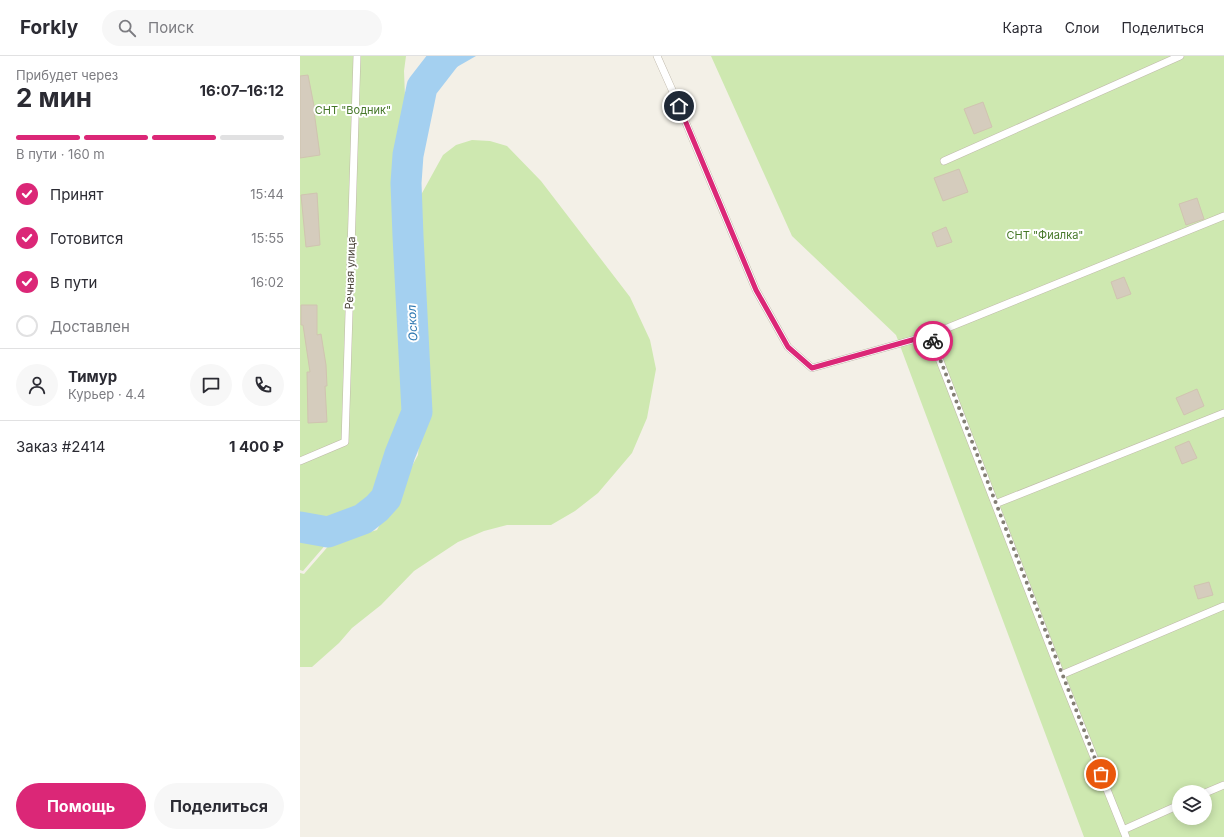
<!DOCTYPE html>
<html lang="ru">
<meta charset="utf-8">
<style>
body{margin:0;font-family:Inter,sans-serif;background:#f7f7f7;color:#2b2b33;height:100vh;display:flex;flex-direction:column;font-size:15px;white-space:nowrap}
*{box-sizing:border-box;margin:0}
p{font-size:13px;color:#7c7c81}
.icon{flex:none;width:22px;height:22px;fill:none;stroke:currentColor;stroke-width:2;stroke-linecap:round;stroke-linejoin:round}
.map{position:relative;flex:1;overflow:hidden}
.side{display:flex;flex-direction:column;background:#fff;width:300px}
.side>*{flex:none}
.controls{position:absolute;left:872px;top:729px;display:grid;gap:8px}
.controls a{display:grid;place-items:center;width:40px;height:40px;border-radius:50%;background:#fff;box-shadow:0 2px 10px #0003;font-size:20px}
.pin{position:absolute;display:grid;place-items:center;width:34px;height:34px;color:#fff;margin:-17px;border:2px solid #fff;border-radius:50%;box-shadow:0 1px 4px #0007}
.courier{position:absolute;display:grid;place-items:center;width:40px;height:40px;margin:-20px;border:3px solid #db2777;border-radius:50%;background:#fff;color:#222;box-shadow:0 1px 5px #0007}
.head em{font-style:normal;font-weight:700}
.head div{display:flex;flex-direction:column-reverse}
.head{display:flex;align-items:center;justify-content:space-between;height:68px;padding:0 16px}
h1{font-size:26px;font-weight:700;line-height:30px}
.bar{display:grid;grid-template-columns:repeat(4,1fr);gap:6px 4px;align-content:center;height:48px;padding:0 16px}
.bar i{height:5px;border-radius:3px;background:#e1e1e2}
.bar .on{background:#db2777}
.bar p{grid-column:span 4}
.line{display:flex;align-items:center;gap:10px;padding:0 16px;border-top:1px solid #e1e1e2}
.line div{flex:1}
.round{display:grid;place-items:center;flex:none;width:42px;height:42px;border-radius:21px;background:#f7f7f7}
ol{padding:0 16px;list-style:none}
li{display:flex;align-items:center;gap:12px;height:44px}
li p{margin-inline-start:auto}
li .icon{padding:4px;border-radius:50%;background:#db2777;color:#fff;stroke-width:4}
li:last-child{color:#7c7c81}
li i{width:22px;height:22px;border:2px solid #e1e1e2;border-radius:50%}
.cta{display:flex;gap:8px;margin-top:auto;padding:8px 16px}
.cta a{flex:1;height:46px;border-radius:24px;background:#db2777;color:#fff;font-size:16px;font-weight:700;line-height:46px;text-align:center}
.cta a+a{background:#f7f7f7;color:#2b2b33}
header{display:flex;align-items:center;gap:24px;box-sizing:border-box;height:56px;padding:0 20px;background:#fff;border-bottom:1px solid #e1e1e2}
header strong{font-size:19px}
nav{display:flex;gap:22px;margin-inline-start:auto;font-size:14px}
.search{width:280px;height:36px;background:#f7f7f7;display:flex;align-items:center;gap:10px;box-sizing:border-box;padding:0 14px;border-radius:22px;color:#7c7c81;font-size:15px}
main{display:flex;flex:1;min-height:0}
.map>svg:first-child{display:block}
.green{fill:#cee8b0;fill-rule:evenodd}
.water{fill:#a4d0f0}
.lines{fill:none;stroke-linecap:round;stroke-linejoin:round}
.river{stroke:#a4d0f0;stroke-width:31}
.building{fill:#d5ccbd;stroke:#d0c4b0}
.service-casing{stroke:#bfb8aa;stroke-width:8}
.service{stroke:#fff;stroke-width:7}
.done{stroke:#837e74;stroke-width:4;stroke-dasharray:0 7.2}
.route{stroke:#db2777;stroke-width:5}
.labels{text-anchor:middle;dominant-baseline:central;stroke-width:4;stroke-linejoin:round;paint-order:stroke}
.park-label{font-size:11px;fill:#467829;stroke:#fff}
.street-label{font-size:11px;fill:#474036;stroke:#fff}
.water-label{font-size:12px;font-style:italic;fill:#2f79b2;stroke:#fff}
</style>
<header>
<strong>Forkly</strong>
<div class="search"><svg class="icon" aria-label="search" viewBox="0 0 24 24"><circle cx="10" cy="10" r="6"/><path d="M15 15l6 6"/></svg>Поиск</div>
<nav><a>Карта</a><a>Слои</a><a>Поделиться</a></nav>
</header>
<main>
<section class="side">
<div class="head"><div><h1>2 мин</h1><p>Прибудет через</p></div><em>16:07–16:12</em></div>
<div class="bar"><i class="on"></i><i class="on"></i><i class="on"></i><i></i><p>В пути · 160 m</p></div>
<ol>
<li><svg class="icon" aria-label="check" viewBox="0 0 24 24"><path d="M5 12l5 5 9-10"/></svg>Принят<p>15:44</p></li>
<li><svg class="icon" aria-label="check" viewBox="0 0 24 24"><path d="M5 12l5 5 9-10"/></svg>Готовится<p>15:55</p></li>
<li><svg class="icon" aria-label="check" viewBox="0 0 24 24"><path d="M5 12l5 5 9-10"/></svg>В пути<p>16:02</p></li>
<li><i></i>Доставлен</li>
</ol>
<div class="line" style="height:72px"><a class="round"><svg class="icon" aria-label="person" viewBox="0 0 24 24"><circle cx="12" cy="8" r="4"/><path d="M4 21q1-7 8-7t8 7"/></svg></a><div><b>Тимур</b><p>Курьер · 4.4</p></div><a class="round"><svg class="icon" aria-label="chat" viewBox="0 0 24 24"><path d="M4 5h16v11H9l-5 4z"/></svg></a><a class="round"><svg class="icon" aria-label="phone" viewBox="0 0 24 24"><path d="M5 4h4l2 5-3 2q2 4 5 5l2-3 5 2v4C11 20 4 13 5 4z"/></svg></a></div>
<div class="line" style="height:52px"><div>Заказ #2414</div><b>1 400 ₽</b></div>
<div class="cta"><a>Помощь</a><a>Поделиться</a></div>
</section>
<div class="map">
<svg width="924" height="781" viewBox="0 0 924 781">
<rect width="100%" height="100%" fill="#f3f0e7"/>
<path class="green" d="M0,0H106L104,15L106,66L95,97L93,119L102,353L91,398L79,436L64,451L43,459L26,462L14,463L0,460Z
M411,0H924V781H784L596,279L492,180ZM879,736H905V762H879Z
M172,84L190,85L207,90L241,125L330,241L350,284L356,313L347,362L332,397L298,437L275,455L251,469H207L184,475L158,486L114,515L81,549L52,572L39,587L12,611H0V517L4,518L31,487L77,474L118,399L123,339L127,261L125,232L112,185L116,148L143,99L156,89Z
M0,480L28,486L3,515L0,514Z"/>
<path class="water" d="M127,0H176L122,31Z"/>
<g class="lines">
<path class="river" d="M0,471L28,476L63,463L77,452L86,442L100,398L117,356L108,180L106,127L108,99L122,31L146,0"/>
</g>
<path class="building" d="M8,19L15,55H14L20,99L0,102V20Z
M683,46L692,71L674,78L664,53Z
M659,113L668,136L643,145L634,122Z
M17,137L20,189L6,191L1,139Z
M897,142L904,163L886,169L879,148Z
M646,171L652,186L637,191L632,177Z
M824,221L831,238L817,243L811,226Z
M1,249H17V279L21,278L26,309L27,330H25L27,366L8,367L7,316H10L3,269H1Z
M897,333L904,350L884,359L876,342Z
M889,385L897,402L882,408L875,391Z
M909,526L913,539L898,543L894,530Z"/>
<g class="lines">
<g class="service-casing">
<path id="service" d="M357,0L373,36L456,234L488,291L512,312L630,279L761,619L826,781
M644,105L880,0
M630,279L924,160
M0,405L45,386L57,0
M695,448L924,357
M761,619L924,550
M905,737L924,729
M823,774L879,749"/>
</g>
<use href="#service" class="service"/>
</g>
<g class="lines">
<path class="done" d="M633,285L801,718"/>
<path class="route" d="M379,50L456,234L488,291L512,312L630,279L633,285"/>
</g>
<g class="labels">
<g class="park-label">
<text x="53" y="54">СНТ "Водник"</text>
<text x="745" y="179">СНТ "Фиалка"</text>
</g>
<g class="street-label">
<text transform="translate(50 217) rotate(-88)">Речная улица</text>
</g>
<g class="water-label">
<text transform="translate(112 267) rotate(-93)">Оскол</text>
</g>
</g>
</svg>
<div class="controls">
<a><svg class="icon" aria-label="layers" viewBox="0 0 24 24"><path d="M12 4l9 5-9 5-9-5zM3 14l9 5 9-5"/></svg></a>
</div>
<div class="pin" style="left:801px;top:718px;background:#ea580c"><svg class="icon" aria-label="bag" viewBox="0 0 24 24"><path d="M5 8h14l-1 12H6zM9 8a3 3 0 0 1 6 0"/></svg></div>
<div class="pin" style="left:379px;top:50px;background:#1f2937"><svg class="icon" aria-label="home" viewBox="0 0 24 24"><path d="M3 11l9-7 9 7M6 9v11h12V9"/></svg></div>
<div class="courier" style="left:633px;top:285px"><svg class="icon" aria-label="bike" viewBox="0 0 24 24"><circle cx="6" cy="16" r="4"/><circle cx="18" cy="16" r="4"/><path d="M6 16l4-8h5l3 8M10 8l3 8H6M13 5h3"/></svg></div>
</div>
</main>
